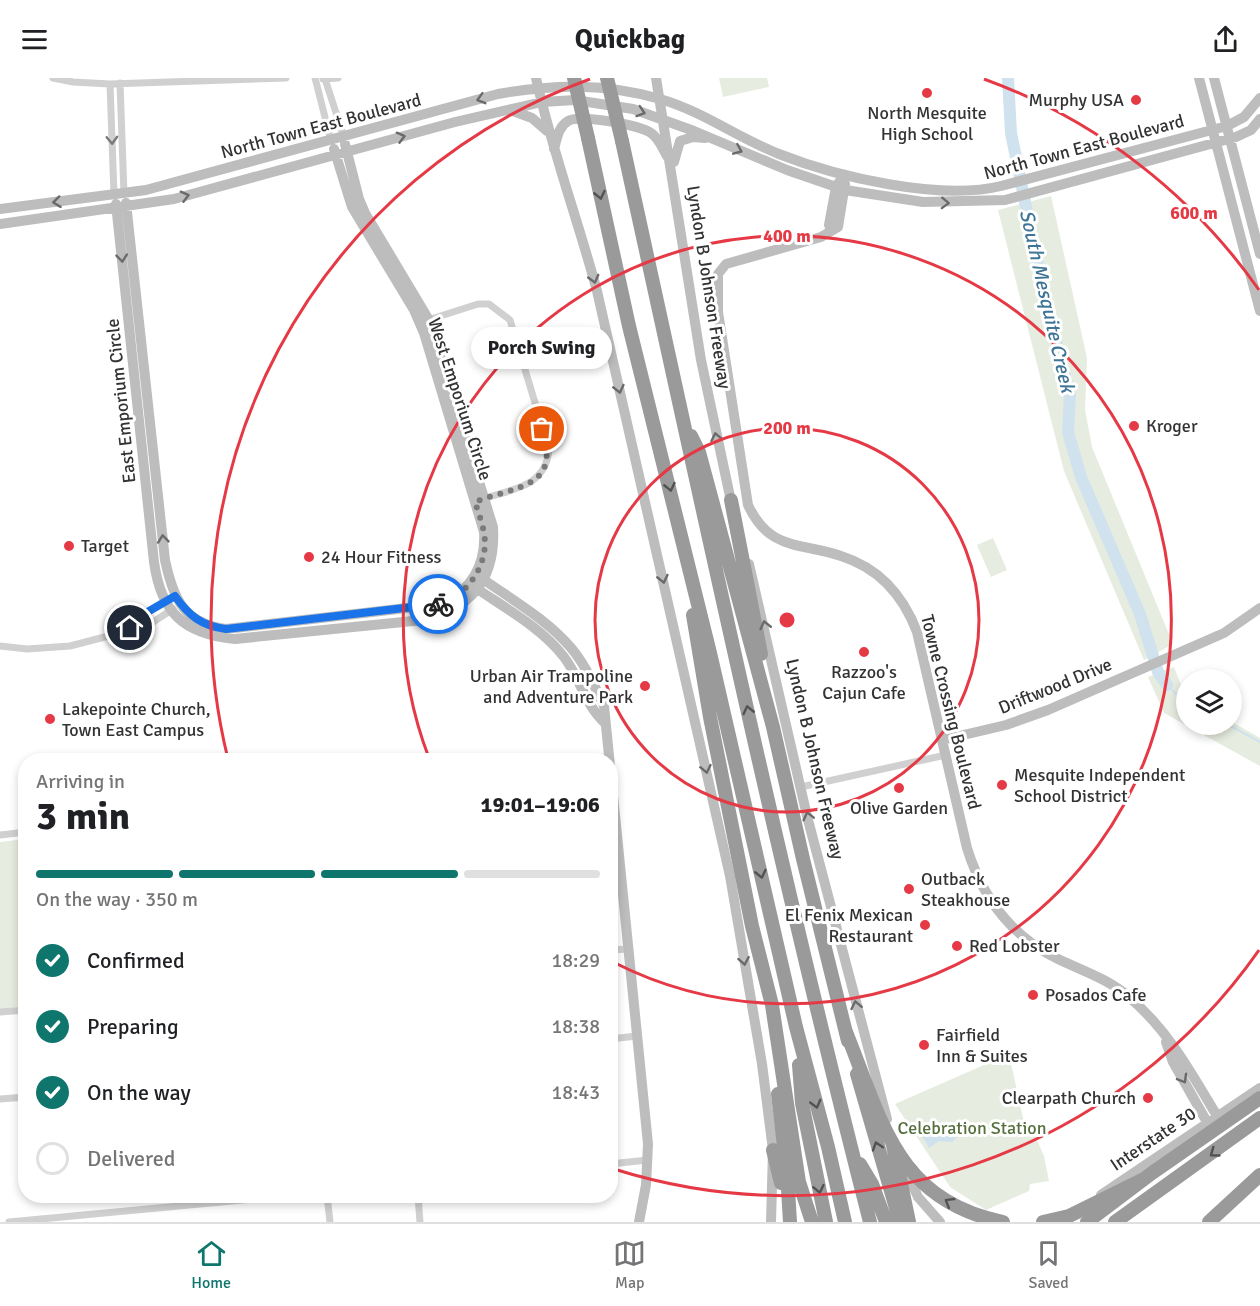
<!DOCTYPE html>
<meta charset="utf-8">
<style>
body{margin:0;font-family:Signika,sans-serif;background:#f6f6f6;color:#202124;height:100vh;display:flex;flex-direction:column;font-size:22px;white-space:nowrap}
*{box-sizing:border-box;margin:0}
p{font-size:20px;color:#757577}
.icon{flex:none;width:33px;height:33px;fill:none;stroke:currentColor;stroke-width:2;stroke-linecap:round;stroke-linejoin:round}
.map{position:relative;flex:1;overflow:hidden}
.details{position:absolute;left:18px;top:675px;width:600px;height:450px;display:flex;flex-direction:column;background:#fff;border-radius:24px;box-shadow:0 3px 9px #0003}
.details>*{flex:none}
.controls{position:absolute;left:1176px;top:591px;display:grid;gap:12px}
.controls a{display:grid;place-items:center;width:66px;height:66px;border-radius:50%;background:#fff;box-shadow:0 3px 9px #0003;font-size:30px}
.pin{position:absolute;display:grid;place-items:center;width:51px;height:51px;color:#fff;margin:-26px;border:3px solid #fff;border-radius:50%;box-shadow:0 2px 6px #0007}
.courier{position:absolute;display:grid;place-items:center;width:60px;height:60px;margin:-30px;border:4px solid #1a73e8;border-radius:50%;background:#fff;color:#222;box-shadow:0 2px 8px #0007}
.bubble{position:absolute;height:42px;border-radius:21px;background:#fff;box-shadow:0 3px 9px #0003;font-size:20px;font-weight:700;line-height:42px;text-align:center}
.head em{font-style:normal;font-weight:700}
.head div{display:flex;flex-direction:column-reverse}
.head{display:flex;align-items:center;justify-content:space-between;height:102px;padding:0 18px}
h1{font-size:39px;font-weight:700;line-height:45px}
.bar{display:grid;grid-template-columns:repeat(4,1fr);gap:9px 6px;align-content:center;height:72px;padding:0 18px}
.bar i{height:8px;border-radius:4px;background:#e0e0e0}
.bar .current{background:#0f766e}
.bar p{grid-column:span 4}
ol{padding:0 18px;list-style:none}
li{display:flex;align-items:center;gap:18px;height:66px}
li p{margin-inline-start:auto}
li .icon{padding:6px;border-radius:50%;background:#0f766e;color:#fff;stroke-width:4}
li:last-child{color:#757577}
li i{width:33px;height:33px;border:3px solid #e0e0e0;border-radius:50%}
header{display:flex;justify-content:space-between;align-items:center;height:78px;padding:0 18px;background:#fff;font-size:27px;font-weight:700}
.dock{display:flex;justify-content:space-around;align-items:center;height:84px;border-top:2px solid #e0e0e0;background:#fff;font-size:16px;color:#757577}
.dock a{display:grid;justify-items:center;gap:3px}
.dock .current{color:#0f766e}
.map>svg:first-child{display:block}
.green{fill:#e6ecdf}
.water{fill:#cfe2ee}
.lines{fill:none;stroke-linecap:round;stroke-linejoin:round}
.stream{stroke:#cfe2ee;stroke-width:2}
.river{stroke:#cfe2ee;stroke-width:12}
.street{stroke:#d0d0d0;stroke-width:7}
.secondary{stroke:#bdbdbd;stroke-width:10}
.highway{stroke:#9a9a9a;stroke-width:14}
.highway-bridge{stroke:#9a9a9a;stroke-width:14}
.oneway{stroke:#6a6a6a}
.oneway2{stroke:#7a7a7a}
.oneway3{stroke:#525252}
.done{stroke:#7a7a7a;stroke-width:6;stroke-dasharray:0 10.8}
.route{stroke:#1a73e8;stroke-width:8}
.ring{fill:none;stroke:#e63946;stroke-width:3}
.poi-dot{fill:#e63946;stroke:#fff;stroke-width:2}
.labels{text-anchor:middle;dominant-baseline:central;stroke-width:6;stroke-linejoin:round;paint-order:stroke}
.poi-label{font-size:18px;fill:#333;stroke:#fff;text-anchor:start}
.street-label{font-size:18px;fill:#333;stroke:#fff}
.park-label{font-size:18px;fill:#56703f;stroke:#fff}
.water-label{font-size:20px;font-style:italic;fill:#3f7597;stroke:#fff}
.centre{fill:#e63946;stroke:#fff;stroke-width:3}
.ring-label{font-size:18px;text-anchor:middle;font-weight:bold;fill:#e63946;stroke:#fff;stroke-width:6;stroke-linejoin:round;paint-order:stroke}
</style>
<header><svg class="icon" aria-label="menu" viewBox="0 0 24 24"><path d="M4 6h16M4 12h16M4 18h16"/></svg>Quickbag<svg class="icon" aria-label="share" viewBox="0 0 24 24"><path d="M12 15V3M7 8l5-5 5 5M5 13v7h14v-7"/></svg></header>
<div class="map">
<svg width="1260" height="1144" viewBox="0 0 1260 1144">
<rect width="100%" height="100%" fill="#fff"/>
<path class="green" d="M719,0H767L769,9L723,19Z
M1051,118L1087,280L1085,332L1092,369L1173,566L1144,582L1064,393L998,132Z
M993,460L1007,492L991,499L977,467Z
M1174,589L1186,620V646H1232V644L1260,660V688L1164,635L1148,599Z
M25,761V928L0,931V764Z
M1009,976L1025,1049L1032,1051L1044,1078L1049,1103L1030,1106L1029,1113L986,1132L950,1109L895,1026Z"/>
<path class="water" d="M939,1044L948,1047L954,1044L961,1055L952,1064L939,1063L929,1070L921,1056Z"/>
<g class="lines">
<path class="stream" d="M1167,607L1186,626
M1227,646L1260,664"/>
<path class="river" d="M1008,0L1011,55L1046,227L1070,317L1068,354L1081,399L1140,536L1158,594L1167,607"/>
<path class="street" d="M53,0L73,4L110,6L286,0
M315,0L331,63
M323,1L338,0
M325,1L344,59
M120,5L124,116
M110,6L114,117
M428,242L478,226H489L510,242L549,371C546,410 511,411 480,422
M130,550L144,536L175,518
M0,568L27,571L70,568L147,548L173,531
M801,709L946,677
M0,757L26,754
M610,872L629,871
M0,934L26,932
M610,961L637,958
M0,1021L26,1019
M610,1086L648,1082
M327,1118L330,1144
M418,1118L420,1144
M9,1144L285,1118"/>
<path class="secondary" d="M536,0C552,73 578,142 597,213L730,798L762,986L773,1072L771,1144
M656,0L701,282L732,428
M1199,0L1260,233
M1214,0L1260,176
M513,33L532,40L547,53
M554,71C557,61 558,49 568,43C579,36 640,47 651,55C659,60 662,70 667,78
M674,84L680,63L693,59L705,60
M845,106L838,149L821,159L726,186L718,196V234L748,427C770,474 801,464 841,478C879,490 903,517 917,554L967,770C982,819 1011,858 1058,881C1083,893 1109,901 1130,920C1168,952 1192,996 1217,1038
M126,125L165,482C173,520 184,546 226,551L441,526C471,513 486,487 484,454L424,255L414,232L352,129L334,71
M116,126L154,484C161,535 184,556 235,561L423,542C473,530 496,500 493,449L429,242L365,135L359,121L345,66
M0,131L146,112L498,16C554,6 605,5 660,21C702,33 738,60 779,76C837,99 940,123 1001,108L1227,48L1244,39L1260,20
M0,146L174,121L455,44L542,24L575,22L633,31L694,53L787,92L845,112L923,124L1005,122L1236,59L1251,52L1260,41
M831,152L829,147L836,109L839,104
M749,486L807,738L887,1041
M480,499C512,522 547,541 572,571C586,588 595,609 604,628L648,1066L646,1107L639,1144
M473,508C503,529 541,549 564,579C580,600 585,627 605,645
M942,662L1006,647L1048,632L1224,555L1260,530
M1166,964L1173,984L1207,1044
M902,1084L918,1119L940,1144
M1101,1117L1260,1010"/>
<path class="highway" d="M588,60L629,248L710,575L796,949L828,1069L845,1144
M622,63C701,424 778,786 870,1144
M691,358L699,374L773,649L803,781L848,963
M731,422L761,576
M693,537L710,639L752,848L772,927L799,1104L812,1144
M799,987L802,1025L826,1144
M857,996L900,1144
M778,1016L787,1095
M893,1067L909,1144
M773,1072L781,1105
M860,1086L872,1106L886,1144
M1087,1144L1152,1095L1260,1020
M1115,1144L1260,1040
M1209,1144L1260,1097"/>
<path class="highway-bridge" d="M574,0L588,60
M607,0L622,63
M846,954C882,1043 896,1122 1003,1144
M787,1095L790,1144
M1043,1144L1069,1138L1142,1102"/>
</g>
<defs><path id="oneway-chevron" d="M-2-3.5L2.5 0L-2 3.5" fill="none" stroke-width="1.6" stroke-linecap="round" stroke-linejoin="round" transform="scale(1.5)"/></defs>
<g class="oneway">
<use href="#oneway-chevron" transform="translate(481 21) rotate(164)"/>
<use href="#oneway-chevron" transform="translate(641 34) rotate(18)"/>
<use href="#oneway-chevron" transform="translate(401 59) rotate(-15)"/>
<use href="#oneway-chevron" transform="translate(738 72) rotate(23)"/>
<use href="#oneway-chevron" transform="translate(185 118) rotate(-15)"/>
<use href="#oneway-chevron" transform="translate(57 124) rotate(173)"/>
<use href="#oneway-chevron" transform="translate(945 125) rotate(2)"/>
<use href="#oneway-chevron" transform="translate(122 180) rotate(84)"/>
<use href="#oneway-chevron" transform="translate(594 201) rotate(75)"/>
<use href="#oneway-chevron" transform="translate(619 311) rotate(77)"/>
<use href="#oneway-chevron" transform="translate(716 359) rotate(-101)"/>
<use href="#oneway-chevron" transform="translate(163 461) rotate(-96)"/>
<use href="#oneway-chevron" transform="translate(663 501) rotate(77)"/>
<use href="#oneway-chevron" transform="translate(765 547) rotate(-103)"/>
<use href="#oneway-chevron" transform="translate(706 691) rotate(78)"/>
<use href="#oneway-chevron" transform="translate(808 738) rotate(-104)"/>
<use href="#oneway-chevron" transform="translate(744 883) rotate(80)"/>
<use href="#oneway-chevron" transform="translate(856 927) rotate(-102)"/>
<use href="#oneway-chevron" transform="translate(1183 1001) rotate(60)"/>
</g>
<use class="oneway2" href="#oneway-chevron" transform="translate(112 62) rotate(88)"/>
<g class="oneway3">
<use href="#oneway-chevron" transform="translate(600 117) rotate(77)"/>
<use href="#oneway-chevron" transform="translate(670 409) rotate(77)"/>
<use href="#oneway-chevron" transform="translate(748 632) rotate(-103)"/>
<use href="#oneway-chevron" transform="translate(761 796) rotate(77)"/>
<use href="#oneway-chevron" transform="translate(816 1026) rotate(75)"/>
<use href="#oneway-chevron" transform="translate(877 1068) rotate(-108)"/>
<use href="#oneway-chevron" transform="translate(1214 1075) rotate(144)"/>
<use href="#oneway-chevron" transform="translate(819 1111) rotate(78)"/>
<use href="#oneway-chevron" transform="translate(949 1124) rotate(-149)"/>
</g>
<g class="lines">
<path class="done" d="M438,526C465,519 484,493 485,466C485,451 479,437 475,424C519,407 561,410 542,351"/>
<path class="route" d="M130,550L144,536L175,518C189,538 202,548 226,551L438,526"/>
</g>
<g class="ring">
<circle cx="787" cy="542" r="192"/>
<path d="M429 680A384 384 0 1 1 613 884"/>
<path d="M1259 872A576 576 0 0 1 614 1091M228 681A576 576 0 0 1 590 1M984 1A576 576 0 0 1 1259 212"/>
</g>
<g class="poi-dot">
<circle cx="927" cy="15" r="6"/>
<circle cx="1136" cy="22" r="6"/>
<circle cx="1134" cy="348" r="6"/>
<circle cx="69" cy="468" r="6"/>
<circle cx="309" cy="479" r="6"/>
<circle cx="864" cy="574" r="6"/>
<circle cx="645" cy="608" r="6"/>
<circle cx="50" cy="641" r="6"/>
<circle cx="1002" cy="707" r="6"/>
<circle cx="899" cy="710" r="6"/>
<circle cx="909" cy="811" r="6"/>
<circle cx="925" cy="847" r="6"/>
<circle cx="957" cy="868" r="6"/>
<circle cx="1033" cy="917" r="6"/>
<circle cx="924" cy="967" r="6"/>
<circle cx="1148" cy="1020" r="6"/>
</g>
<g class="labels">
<g class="poi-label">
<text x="1124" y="22" text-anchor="end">Murphy USA</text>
<text x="927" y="35" text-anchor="middle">North Mesquite<tspan x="927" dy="21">High School</tspan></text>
<text x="1146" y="348">Kroger</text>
<text x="81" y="468">Target</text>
<text x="321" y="479">24 Hour Fitness</text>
<text x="864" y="594" text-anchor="middle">Razzoo's<tspan x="864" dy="21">Cajun Cafe</tspan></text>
<text x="633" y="598" text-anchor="end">Urban Air Trampoline<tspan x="633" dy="21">and Adventure Park</tspan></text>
<text x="62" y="631">Lakepointe Church,<tspan x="62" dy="21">Town East Campus</tspan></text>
<text x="1014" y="697">Mesquite Independent<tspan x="1014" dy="21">School District</tspan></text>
<text x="899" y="730" text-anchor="middle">Olive Garden</text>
<text x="921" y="801">Outback<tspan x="921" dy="21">Steakhouse</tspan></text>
<text x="913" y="837" text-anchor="end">El Fenix Mexican<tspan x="913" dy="21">Restaurant</tspan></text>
<text x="969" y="868">Red Lobster</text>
<text x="1045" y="917">Posados Cafe</text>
<text x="936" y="957">Fairfield<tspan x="936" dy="21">Inn &amp; Suites</tspan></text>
<text x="1136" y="1020" text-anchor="end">Clearpath Church</text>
</g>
<g class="street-label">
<text transform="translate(321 48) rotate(-15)">North Town East Boulevard</text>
<text transform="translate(1084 69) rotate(-15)">North Town East Boulevard</text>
<text transform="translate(709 209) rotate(81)">Lyndon B Johnson Freeway</text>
<text transform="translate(460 321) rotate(72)">West Emporium Circle</text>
<text transform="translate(121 323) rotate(-96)">East Emporium Circle</text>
<text transform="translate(1055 608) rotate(-22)">Driftwood Drive</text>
<text transform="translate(951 634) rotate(76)">Towne Crossing Boulevard</text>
<text transform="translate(815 681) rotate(77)">Lyndon B Johnson Freeway</text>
<text transform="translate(1153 1061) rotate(-34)">Interstate 30</text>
</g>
<g class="park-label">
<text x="972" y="1050">Celebration Station</text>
</g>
<g class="water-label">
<text transform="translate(1047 223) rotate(77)">South Mesquite Creek</text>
</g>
</g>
<circle cx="787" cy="542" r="9" class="centre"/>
<g class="ring-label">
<text x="1194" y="141">600 m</text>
<text x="787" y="164">400 m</text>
<text x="787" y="356">200 m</text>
</g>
</svg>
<div class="controls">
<a><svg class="icon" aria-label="layers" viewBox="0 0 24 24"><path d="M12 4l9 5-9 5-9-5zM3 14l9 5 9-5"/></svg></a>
</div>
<div class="pin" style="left:542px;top:351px;background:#ea580c"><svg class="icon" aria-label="bag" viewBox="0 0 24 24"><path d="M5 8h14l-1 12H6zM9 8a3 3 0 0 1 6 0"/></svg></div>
<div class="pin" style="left:130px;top:550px;background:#1f2937"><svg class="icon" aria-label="home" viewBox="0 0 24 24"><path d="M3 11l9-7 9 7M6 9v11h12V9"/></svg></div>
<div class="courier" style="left:438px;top:526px"><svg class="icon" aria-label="bike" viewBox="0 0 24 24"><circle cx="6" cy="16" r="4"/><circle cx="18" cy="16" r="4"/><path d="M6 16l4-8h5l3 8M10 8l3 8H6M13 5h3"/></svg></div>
<div class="bubble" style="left:471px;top:249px;width:141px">Porch Swing</div>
<section class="details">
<div class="head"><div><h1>3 min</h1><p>Arriving in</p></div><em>19:01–19:06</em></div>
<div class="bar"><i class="current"></i><i class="current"></i><i class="current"></i><i></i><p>On the way · 350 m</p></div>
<ol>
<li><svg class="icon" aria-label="check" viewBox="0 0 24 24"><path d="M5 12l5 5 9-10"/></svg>Confirmed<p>18:29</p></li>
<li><svg class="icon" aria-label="check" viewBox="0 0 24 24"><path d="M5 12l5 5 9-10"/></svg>Preparing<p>18:38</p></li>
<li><svg class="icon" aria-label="check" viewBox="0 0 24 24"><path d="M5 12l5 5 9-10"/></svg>On the way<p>18:43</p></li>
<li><i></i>Delivered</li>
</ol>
</section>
</div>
<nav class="dock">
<a class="current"><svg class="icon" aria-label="home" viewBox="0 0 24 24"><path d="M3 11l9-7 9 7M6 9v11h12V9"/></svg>Home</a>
<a><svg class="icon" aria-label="map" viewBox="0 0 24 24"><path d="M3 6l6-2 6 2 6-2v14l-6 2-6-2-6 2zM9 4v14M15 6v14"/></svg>Map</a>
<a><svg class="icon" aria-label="saved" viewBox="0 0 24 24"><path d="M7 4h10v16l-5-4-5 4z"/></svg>Saved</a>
</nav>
